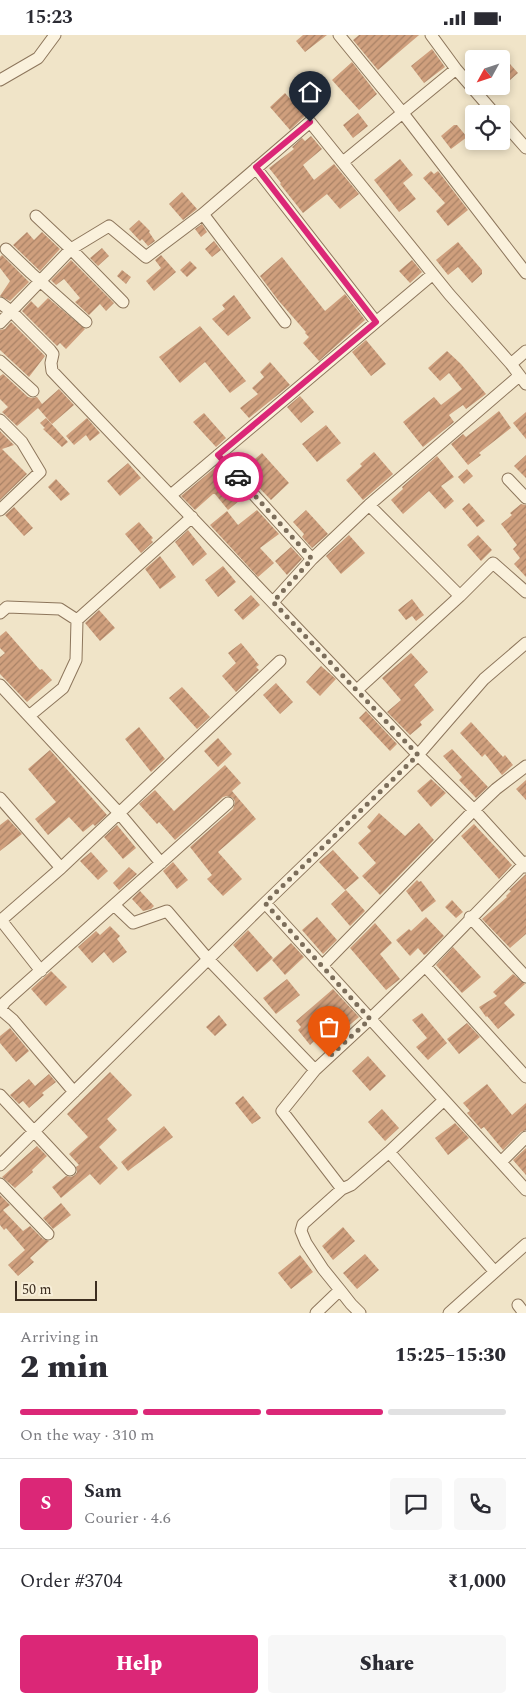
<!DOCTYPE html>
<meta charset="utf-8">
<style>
body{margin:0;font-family:Spectral,serif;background:#f7f7f7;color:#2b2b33;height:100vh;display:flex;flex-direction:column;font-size:19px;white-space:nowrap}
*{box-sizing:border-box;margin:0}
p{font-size:16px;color:#7c7c81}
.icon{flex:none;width:28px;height:28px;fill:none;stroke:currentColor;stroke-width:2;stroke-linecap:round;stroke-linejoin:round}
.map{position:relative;height:1278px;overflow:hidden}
.panel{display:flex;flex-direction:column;background:#fff;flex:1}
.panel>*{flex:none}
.needle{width:32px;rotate:230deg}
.controls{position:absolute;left:465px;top:15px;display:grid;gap:10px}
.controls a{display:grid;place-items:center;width:45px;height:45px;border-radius:5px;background:#fff;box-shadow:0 2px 8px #0003;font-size:25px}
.scale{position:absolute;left:15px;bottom:12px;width:82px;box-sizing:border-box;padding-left:5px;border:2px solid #3d2e20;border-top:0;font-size:14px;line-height:18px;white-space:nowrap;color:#3d2e20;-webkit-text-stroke:4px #f7eed8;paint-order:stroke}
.pin{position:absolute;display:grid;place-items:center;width:42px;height:42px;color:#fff;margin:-51px -21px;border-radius:50% 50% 50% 0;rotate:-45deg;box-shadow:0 0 5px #0007}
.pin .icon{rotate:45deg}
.courier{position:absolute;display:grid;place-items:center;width:50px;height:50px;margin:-25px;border:4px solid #db2777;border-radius:50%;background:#fff;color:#222;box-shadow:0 1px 6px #0007}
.overview em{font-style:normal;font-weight:800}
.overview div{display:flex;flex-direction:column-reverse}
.overview{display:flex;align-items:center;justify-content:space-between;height:85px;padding:0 20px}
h1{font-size:32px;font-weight:800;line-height:38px}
.bar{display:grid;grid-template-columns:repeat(4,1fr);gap:8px 5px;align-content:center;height:60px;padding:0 20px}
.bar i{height:6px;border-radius:4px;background:#e1e1e2}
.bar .selected{background:#db2777}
.bar p{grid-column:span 4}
.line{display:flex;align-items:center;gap:12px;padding:0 20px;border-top:1px solid #e1e1e2}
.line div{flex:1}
.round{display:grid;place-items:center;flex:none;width:52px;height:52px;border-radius:5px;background:#f7f7f7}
.button{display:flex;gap:10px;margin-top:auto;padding:10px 20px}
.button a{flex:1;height:58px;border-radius:5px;background:#db2777;color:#fff;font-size:20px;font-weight:800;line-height:58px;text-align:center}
.button a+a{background:#f7f7f7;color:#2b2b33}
.status{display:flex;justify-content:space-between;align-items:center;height:35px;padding:0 25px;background:#fff;direction:ltr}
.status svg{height:14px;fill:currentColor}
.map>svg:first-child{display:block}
.building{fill:url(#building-hatch)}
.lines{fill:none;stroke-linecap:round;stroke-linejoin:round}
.street-casing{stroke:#8d765c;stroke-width:13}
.street{stroke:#faf1dc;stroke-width:11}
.done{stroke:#7c6e5b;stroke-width:5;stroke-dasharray:0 9}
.route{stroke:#db2777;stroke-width:6}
</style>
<div class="status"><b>15:23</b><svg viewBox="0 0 49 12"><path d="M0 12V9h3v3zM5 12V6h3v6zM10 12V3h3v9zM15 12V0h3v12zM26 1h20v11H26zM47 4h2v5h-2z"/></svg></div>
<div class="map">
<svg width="526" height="1278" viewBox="0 0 526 1278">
<defs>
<pattern id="building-hatch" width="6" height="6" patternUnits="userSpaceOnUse" patternTransform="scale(1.25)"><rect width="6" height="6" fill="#cf9f7d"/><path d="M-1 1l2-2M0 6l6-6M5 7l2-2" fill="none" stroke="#a98266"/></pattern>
</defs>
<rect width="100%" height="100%" fill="#f0e4c8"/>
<path class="building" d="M303,0H327L305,17L296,6Z
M359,0H419L378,35L353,5Z
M432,14L445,32L424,48L411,31Z
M501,19L518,38L501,53Z
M352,27L377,59L359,75L332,45Z
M285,58L305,81L290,95L270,72Z
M358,78L368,91L353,103L343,90Z
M454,90H457L467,102L451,114L441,101Z
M311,101L322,114L303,130L314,145L334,129L359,159L340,174L327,159L303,178L280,149L281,148L269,133L294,114L292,112L302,103L305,106Z
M400,124L413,140L403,148L416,164L399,177L374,145Z
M431,136L434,139L438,136L468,175L448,191L436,176L445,168L423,143Z
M182,157L197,174L183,185L169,169Z
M139,185L150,196L149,197L155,206L148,211L142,204L140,206L129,194Z
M202,189L207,197L201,202L195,194Z
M27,197L34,205L42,197L60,214L40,236L13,210Z
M214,206L221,215L212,222L205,214Z
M458,207L482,235V239L472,248L458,232L448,240L436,225Z
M102,213L109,221L98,231L90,223Z
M2,220L29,247L10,266L0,261L10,246L0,233V222Z
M161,220L176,237L154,256L146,246L161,233L155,225Z
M282,222L325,276L345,259L365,285L319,326L303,308L309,302L305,298L306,297L278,265L260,241Z
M71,225L114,268L106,276L100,269L89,280L75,267L80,263L64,244L56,250L51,245Z
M412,225L422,237L410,248L399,236Z
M190,226L197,233L187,242L180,235Z
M122,235L131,242L126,249L117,241Z
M234,260L251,283L228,301L212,284L225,274L222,270Z
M48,263L85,294L66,314L60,308L57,311L22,276L31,266L38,273Z
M11,287L45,321L29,342L0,315V295L5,294Z
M200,291L246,346L230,358L205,327L180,348L159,322Z
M366,305L386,329L371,341L352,317Z
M447,316L461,329L486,359L466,374L463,370L449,380L454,387L423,412L403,387L434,362L441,370L462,354L449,338L440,346L428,333Z
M270,327L290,350L249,383L240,373L258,359L252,353L264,342L260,337Z
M3,339L28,362L32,363L37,362L42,369L59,354L74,370L52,389L38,373L17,391L2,377L8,372L0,364V341Z
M300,361L314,377L301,388L287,372Z
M499,376L511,393L479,418L481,420L468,430L451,409L463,399L466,402Z
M526,377V404L513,388Z
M204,378L226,403L216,412L193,387Z
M46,383L68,407L62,412L43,394L45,393L40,388Z
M87,383L100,398L90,406L86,400L74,410L66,401Z
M326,390L341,408L317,427L302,409Z
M0,396L14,410L2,414L27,439L0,465Z
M374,417L393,439L363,465L346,445L362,431L360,429Z
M262,418L289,448L271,465L242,435Z
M526,420V443L514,431Z
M437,421L454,442L441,451L454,466L445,474L429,456L403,479L391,465L403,454L402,452Z
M128,428L141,443L120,461L107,446Z
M217,431L245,461L228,475L215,459H213L195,475L181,461Z
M467,434L473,441L464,449L458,442Z
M56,444L70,459L61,466L48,452Z
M469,468L485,486L477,492L462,474Z
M521,469L526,470V542L514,529L520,523L513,514L517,510L501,489L512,480L510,478Z
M14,472L33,493L24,501L5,480Z
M257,475L279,499L260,513L274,528L258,542L210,490L227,476L238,490Z
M306,475L328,499L312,513L302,502L304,499L293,487Z
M139,487L153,503L151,505L153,507L141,518L125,499Z
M188,495L207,519L193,531L175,507Z
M349,500L365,518L341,539L326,521Z
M478,500L492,515L481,526L467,510Z
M291,512L302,524L287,540L275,526Z
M160,521L176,542L160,554L145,534Z
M223,531L236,547L218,562L205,545Z
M251,560L260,570L243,585L234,575Z
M412,564L424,580L416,586L412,581L406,585L398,575Z
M99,575L115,593L100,606L85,588Z
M6,596L40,635L42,634L52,645L27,667L0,639V622L5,618L0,613V601Z
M241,608L259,630L256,632L259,635L236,657L222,641L236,628L228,618Z
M411,618L428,637L414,650L434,675L420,687L422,690L410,700L387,677L401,665L382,643Z
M321,631L336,644L320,661L306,647Z
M276,648L293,667L280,679L263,660Z
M182,652L210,682L197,694L169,663Z
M366,676L397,709L390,716L359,683Z
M471,687L503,722L505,720L513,730L502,740L485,719L482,722L460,698Z
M139,692L165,724L151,737L125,704Z
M218,703L232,719L218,732L204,716Z
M452,714L488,752L476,763L459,745L462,742L443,721Z
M50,715L107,780L95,791L93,789L83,797L69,782L48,800L35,784L56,767L28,734Z
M225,730L241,748L232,756L256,784L218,817L242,844L223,861L207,844L212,840L190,812L233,774L235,767L233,763L227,761L223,762L175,805L159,787L157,789L139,769L155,755L174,776Z
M431,744L446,758L431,772L417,756Z
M526,745V765L516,754Z
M379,778L405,801L419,788L434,805L380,860L362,841L376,828L358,808L371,796L367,792Z
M8,784L22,799L0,816V790Z
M474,789L512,830L499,844L461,801Z
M117,790L136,813L123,824L104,802Z
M333,815L359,843L345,855L319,827Z
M91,817L108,836L98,845L80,826Z
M173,827L188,845L177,854L163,836Z
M129,832L137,839L119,855L113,848Z
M526,839V899L510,913L482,884L507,862L506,861L511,856L509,855Z
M417,845L419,847L421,846L436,866L422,877L406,856Z
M346,855L365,876L350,891L331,869Z
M140,856L154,871L151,874L143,876L132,864Z
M452,865L463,877L456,883L445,872Z
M317,882L337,905L323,919L302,895Z
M426,882L444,901L426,919L424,920L418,913L410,921L396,905L409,894L411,896Z
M375,888L392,908L380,919L400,944L386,955L350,913Z
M110,891L120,901L117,904L127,917L113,928L104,917L92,928L78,912L96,896L100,900Z
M248,895L273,923L257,937L233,910Z
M291,908L304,922L285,940L272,925Z
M453,912L481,942L462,958L436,930Z
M51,936L67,952L46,971L31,954Z
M513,939L525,949L504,968L515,980L498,994L487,981L486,982L479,972L497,961L493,957Z
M287,944L300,960L276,979L263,963Z
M333,954L359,982L338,1000L328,988L314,1000L317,1003L310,1010L298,995L301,992L296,986Z
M422,978L447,1008L428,1025L416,1012L427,1003L412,985Z
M219,980L227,990L215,1001L206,992Z
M467,988L480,1002L459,1019L447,1004Z
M10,993L29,1016L16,1027L0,1008V1001Z
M368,1021L386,1041L370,1056L352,1036Z
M110,1037L132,1060L107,1084L117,1095L99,1112L118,1133L100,1150L90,1139L61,1163L52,1152L66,1141L71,1142L75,1140L77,1137L76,1132L79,1130L69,1119L88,1102L67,1079Z
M49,1039L56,1047L42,1058L44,1060L29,1073L23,1066L19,1069L10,1060L29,1044L35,1051Z
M487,1049L512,1080L526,1068V1095L521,1097L503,1115L484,1092L481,1094L467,1078L470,1076L463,1068Z
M243,1061L261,1083L252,1089L235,1068Z
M382,1074L399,1093L385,1106L368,1087Z
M455,1088L469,1103L448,1120L435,1103Z
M164,1091L173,1102L128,1136L121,1127Z
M37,1111L47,1121L32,1135L33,1137L15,1153L2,1142Z
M526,1113V1140L513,1125Z
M0,1160L10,1170L3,1175L23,1196L30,1191L43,1204L49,1206L30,1223L34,1227L18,1241L8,1230L25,1215L6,1193L4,1195L0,1190Z
M61,1168L71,1180L53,1194L43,1183Z
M343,1192L355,1206L333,1225L322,1211Z
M365,1219L379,1235L357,1254L343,1238Z
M300,1220L313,1237L291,1254L278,1238Z"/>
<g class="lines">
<g class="street-casing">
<path id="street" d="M339,0L402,77L526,238
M431,0L456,34L495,79
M0,45L38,23L55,0
M501,85L526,113
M343,127L456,34
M256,133L376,287
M203,179L285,287
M36,181L71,214L123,267
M6,214L31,238L86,287
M0,268L12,277L50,315L53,319L51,328L52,336L418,720L474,775L526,832
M0,288L71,214L109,191L146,222L203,179L310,87L449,259L511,329L526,349
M0,326L33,356
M511,329L526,316
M0,385L22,407L40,437L0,475
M218,420L312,524
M508,444L526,463
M171,460L433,239
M369,470L460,561L493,528L526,557
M273,567L312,524L369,470L519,341
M0,578L7,572L60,574L77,585L192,482
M0,650L119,778L161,828
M357,655L460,561
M29,681L63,653L76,625L77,585
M0,763L61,833
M265,868L526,1155
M114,870L133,888L167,876L208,924L315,1035
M470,882L526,942
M0,884L41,936
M0,886L61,833L280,626
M322,931L474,775L496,754L526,731
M425,931L526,1042
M0,974L5,967L228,768
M0,974L13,985L74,1057
M0,1060L70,1135
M389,1117L495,1237
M501,1127L526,1102
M0,1130L265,868L418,720L484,644L526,608
M0,1149L48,1199
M342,1154L282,1076L315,1035L370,984L425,931L526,827
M340,1255L323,1234L306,1208L301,1196L303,1189L342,1154L351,1150L389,1117L444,1065
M518,1270L524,1278
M316,1278L340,1255L351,1269L360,1278
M449,1278L526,1209"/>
</g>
<use href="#street" class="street"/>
</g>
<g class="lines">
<path class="done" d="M238,442L312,524L273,567L418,720L265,868L370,984L329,1022"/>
<path class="route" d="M238,442L218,420L376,287L256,132L310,87"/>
</g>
</svg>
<div class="controls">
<a><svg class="needle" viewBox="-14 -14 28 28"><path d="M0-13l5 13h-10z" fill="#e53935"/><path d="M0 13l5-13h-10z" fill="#7c7c81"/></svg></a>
<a><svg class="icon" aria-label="locate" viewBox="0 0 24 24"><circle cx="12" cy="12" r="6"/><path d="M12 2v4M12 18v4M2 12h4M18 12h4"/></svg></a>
</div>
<div class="scale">50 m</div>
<div class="pin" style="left:329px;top:1022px;background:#ea580c"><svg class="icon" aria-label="bag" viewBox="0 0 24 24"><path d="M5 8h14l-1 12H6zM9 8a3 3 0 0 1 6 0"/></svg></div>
<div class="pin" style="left:310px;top:87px;background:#1f2937"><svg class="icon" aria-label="home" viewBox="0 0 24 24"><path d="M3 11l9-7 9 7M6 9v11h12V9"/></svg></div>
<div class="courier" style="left:238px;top:442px"><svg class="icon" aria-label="car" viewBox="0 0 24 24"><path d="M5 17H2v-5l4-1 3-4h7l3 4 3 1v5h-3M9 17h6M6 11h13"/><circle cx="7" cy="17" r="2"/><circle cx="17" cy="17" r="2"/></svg></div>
</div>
<section class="panel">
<div class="overview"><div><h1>2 min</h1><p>Arriving in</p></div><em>15:25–15:30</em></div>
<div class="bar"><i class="selected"></i><i class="selected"></i><i class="selected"></i><i></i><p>On the way · 310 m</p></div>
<div class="line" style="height:90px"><b class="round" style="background:#db2777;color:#fff">S</b><div><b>Sam</b><p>Courier · 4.6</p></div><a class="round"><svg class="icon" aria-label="chat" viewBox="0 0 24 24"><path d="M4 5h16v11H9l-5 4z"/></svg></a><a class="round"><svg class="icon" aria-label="phone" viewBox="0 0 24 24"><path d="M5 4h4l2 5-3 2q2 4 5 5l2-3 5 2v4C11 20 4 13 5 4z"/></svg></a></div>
<div class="line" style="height:65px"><div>Order #3704</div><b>₹1,000</b></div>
<div class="button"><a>Help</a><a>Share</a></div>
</section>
